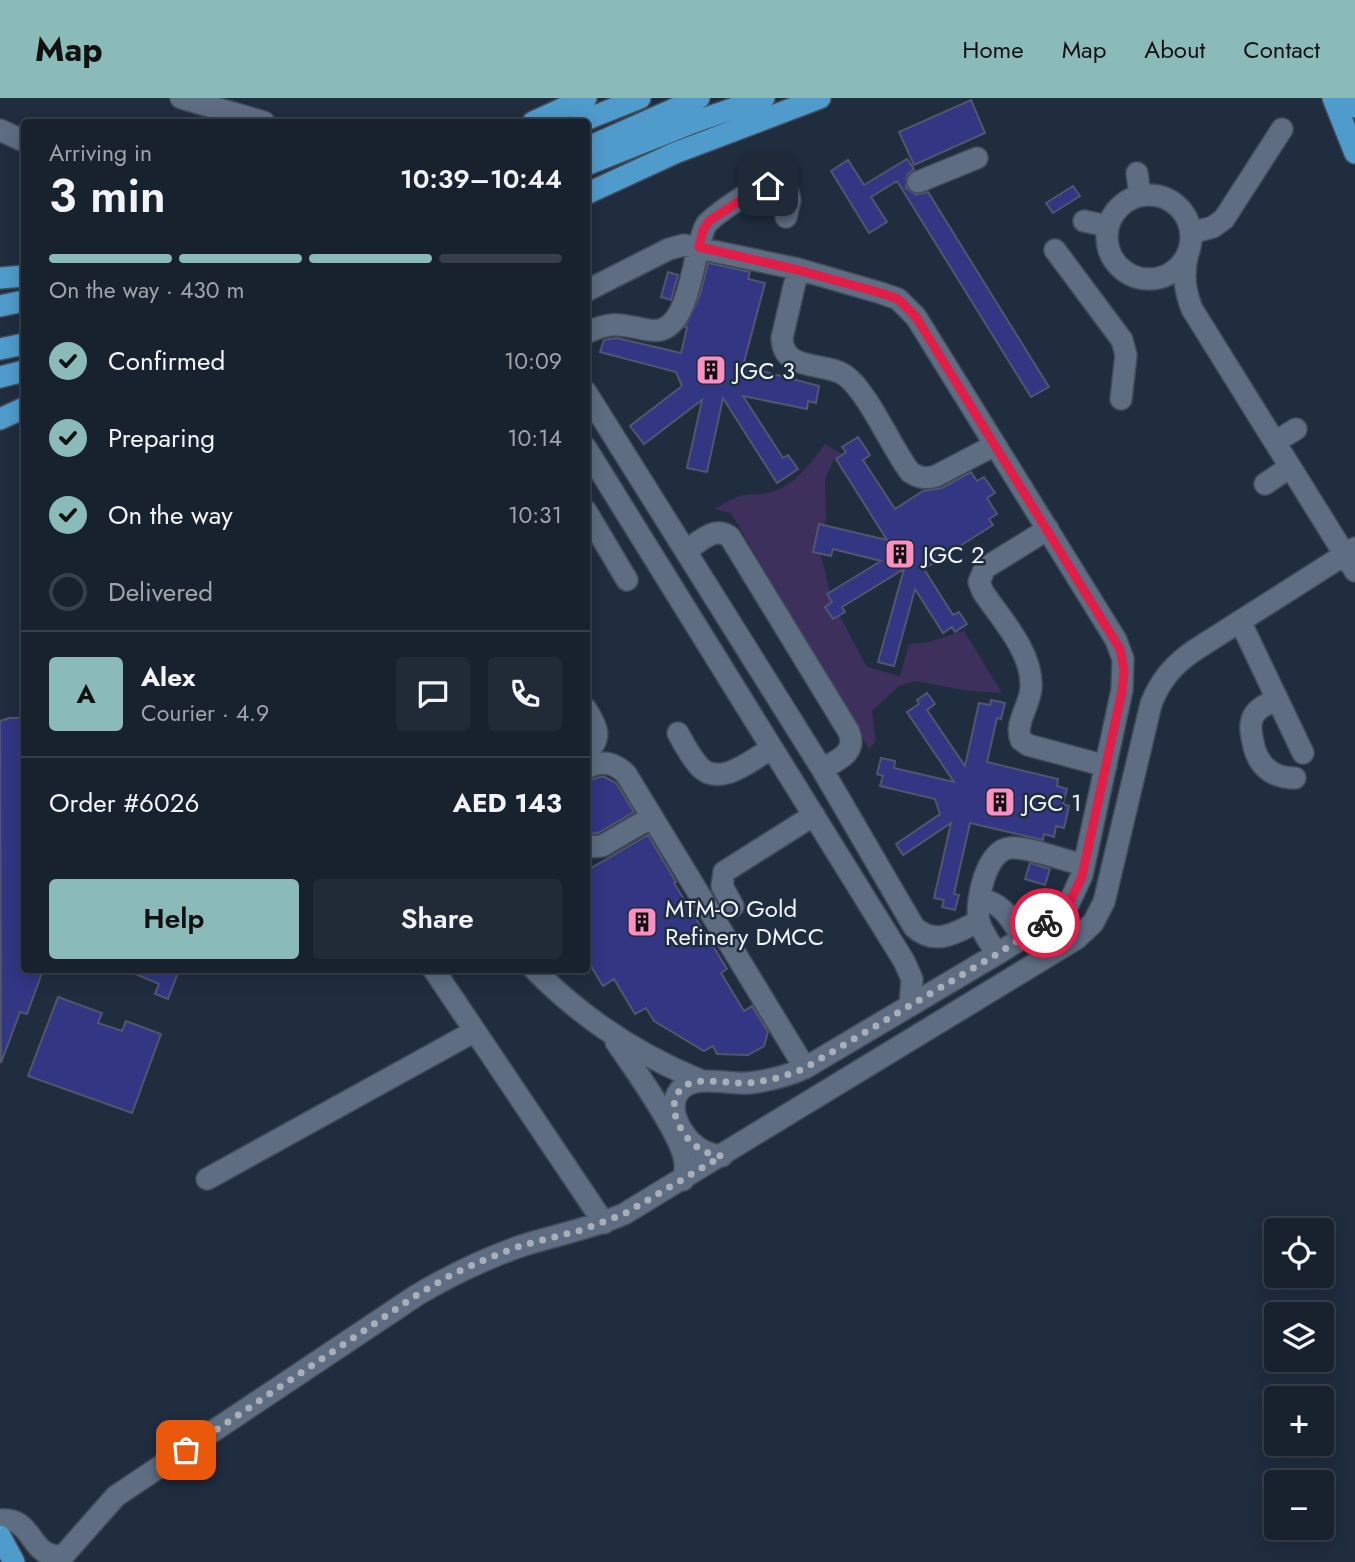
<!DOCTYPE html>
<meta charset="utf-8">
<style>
body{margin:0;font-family:Jost,sans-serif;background:#212a37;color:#f1f3f6;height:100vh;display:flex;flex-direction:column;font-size:26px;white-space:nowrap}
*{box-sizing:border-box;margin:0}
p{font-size:23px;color:#9fa4aa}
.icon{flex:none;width:38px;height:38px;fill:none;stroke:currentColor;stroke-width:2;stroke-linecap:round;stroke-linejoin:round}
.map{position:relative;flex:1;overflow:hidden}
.side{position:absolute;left:21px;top:21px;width:569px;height:854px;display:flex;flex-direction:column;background:#18222f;border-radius:7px;box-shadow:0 4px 18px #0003,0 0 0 2px #363f4b}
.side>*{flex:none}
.buttons{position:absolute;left:1264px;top:1120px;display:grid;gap:14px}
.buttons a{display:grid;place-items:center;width:70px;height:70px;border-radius:7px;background:#18222f;box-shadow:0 4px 18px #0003,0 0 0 2px #363f4b;font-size:35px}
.pin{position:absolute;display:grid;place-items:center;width:60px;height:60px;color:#fff;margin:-30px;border-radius:14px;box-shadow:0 4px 10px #0006}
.courier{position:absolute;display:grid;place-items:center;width:70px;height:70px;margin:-35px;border:5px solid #e11d48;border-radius:50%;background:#fff;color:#222;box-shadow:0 2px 9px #0007}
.overview em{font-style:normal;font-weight:600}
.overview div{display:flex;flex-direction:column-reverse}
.overview{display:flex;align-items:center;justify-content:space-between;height:119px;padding:0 28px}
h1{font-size:46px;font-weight:600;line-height:52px}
.bar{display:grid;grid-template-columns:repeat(4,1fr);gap:10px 7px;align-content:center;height:84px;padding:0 28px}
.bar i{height:9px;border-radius:5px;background:#363f4b}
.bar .selected{background:#8bbbb9}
.bar p{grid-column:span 4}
.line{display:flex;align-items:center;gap:18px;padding:0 28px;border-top:2px solid #363f4b}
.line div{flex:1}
.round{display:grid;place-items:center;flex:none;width:74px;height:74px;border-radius:7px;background:#212a37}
ol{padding:0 28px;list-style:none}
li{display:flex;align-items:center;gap:21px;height:77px}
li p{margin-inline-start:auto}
li .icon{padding:7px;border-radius:50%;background:#8bbbb9;color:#111;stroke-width:4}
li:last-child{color:#9fa4aa}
li i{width:38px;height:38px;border:4px solid #363f4b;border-radius:50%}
.action{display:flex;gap:14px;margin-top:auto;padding:14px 28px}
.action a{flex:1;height:80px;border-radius:7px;background:#8bbbb9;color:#111;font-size:28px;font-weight:600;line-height:80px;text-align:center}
.action a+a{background:#212a37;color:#f1f3f6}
header{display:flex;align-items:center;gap:42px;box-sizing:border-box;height:98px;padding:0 35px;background:#8bbbb9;color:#111}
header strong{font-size:33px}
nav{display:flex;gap:38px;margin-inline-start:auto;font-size:24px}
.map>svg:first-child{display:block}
.green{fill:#3d305d}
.building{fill:#323683;stroke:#52566d;stroke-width:2}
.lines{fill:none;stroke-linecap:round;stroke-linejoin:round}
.minor-casing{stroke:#414b59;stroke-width:24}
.major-casing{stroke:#414b59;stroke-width:24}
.minor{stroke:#5e6d82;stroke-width:21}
.major{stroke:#4f9bcc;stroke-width:21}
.done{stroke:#a7afba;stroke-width:7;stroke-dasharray:0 12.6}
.route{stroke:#e11d48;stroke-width:9}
.labels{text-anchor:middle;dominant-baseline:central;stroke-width:5;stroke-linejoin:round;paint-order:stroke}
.poi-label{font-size:24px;fill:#f0f5fd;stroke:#202d3f;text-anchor:start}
</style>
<header>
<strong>Map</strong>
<nav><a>Home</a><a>Map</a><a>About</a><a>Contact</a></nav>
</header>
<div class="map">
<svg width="1355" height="1464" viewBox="0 0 1355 1464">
<rect width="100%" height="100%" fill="#202d3f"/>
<path class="green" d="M825,346L842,356L834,361L825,382L826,421L819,449L832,503L867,569L900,578L909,546L925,545L964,533L1002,595L970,593L915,583L899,588L872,613L876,643L869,651L731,415L714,411C724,406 735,398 745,397C754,396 763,397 772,394C796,386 811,365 825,346Z"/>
<path class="building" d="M971,2L985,35L914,67L899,34Z
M907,61L914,71L907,77L906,90L916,97L928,94L1049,289L1031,299L897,83L871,99L887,124L869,135L831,73L848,62L864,87Z
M1073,88L1080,98L1053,115L1046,105Z
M708,165L750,174L748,181L765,185L743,268L819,288L816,305L808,303L807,311L743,298L783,360L788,357L798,371L777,385L723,300L707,374L687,370L702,302L644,346L630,328L682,288L676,274L600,254L604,242L617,240L681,255L687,230L685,229L700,197Z
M668,174L678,177L671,202L661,199Z
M858,339L870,357L863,362L895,411L923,393L942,390L971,374L977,383L984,379L995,395L987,400L997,416L989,421L993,427L924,471L953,517L959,514L967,526L955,534L952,529L943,535L915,491L894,568L878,564L904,471L842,509L845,514L833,521L825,509L832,504L827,496L881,463L833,451L831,458L813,454L819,426L887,442L836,361L846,354L842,349Z
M927,595L935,606L927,612L965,668L979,605L990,607L991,602L1005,605L1001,621L997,620L987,664L1058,681L1057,688L1067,691L1063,706L1069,708L1064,730L1056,728L1054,739L1044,736L1043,742L970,725L954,796L959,797L955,812L942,809L944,802L934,800L951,725L903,757L896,746L940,716L935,701L880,688L883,678L877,676L881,660L895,663L894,670L954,684L907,614L919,606L917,602Z
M9,620H24V872H43L27,916L20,914L1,965L0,623Z
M603,678L616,685L634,714L598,735L590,736L586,730V683Z
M648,737L676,784L674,785L727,871L721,875L744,913L752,908L768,934L764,948L748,957L717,956L713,948L704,953L654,923L646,910L635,916L614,881L603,888L586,860V773Z
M1030,765L1050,771L1045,787L1025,781Z
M1044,798L1049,806L1027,822L1020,813Z
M126,872H179L168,901L155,896L159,886Z
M58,899L102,915L98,925L122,933L126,923L161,936L132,1015L28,978Z"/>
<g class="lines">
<g class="minor-casing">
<path id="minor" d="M181,0L264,24
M0,32L24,43
M1137,75L1140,97
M918,84L977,60
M1107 139a42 42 0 1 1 84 0a42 42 0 1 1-84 0Z
M1084,123L1107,128
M1191,135L1213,129L1224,121L1282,31
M1055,152L1122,242L1126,257L1121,301
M1188,154C1183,175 1184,191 1192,211L1355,473
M798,171L782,240C783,275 826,263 846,278C869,296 891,349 910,374C919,380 925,381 936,378L995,347
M586,193L669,151L684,147L798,171L881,195L898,201L916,219L1116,542L1123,561L1122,592L1082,777L1069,805L1054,820L997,856L805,970C787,978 768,983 748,985C725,987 683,972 675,1002C672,1014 678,1027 685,1037C695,1050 706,1056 722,1058
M586,235C614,222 620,227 649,232C692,240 691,154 706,127C714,117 754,89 767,88C774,87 782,90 788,94L790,102L786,119
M586,294L822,671L914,829C936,849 957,834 979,823
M1275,344L1296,331
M586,350L904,863L912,881L910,908
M1265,386L1290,369
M586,413L627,482
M1048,431L985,470L979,484L983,494C1001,521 1033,554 1031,590C1030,607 1014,626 1021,642L1028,647L1106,668
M686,453C699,444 715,427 730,439L849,634C857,655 838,662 822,671
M1240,523L1303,655
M1277,601C1269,605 1259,609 1254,617C1249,626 1251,635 1253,644C1257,667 1271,680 1295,680
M586,611C596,627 604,640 586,654
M678,635C684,646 690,658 699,668C719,691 753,661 772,650
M586,670C601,662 614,664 626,676L805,970
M586,749L602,748L652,719
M981,801C1003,805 1011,822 1023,840
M733,808L722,788L724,774L814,717
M997,856C991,846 982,835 979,823C975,804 986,752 1010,750C1027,748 1066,763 1084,767
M434,872L604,1125
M535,872C583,921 638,957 702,983
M616,944C633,969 683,1038 685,1065C686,1071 684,1076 683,1082
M207,1081L475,933
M0,1422C36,1419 27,1460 63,1458L116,1398L417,1197C451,1177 484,1161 521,1148C555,1137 590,1131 624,1116L1076,841L1093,825L1104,804L1151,606C1160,582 1174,566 1195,552L1355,450"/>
</g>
<g class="major-casing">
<path id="major" d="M1333,0L1355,55
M1351,0L1355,9
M533,24L586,0
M580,24L640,0
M586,50L699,0
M586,67L697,23L764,0
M586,96L675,55L820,0
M0,180L24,178
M0,208L24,203
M0,251L24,246
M0,279L24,273
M0,321L24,310
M0,1438L14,1464"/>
</g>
<use href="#minor" class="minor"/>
<use href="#major" class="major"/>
</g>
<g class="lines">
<path class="done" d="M186,1352L417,1197L451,1177L486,1161L523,1147L582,1132L624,1116L722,1058C706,1056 695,1050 685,1037C678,1027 672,1014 675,1002C683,972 725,987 748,985C768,983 787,978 805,970L997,856L1045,825"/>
<path class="route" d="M768,88L759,90L709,123L703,132L699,149L798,172L881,195L898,201L916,219L1120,551L1124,572L1122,593L1082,778L1069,806L1045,825"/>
</g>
<defs>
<g id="building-square" transform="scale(1.575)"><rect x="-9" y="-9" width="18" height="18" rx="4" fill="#fc8fc1" stroke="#202d3f"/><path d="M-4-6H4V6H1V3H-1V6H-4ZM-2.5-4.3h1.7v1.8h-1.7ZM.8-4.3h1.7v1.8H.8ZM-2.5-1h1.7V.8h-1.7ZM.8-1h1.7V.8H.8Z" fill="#111"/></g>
</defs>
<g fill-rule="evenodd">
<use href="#building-square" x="711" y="272"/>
<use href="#building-square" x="900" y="456"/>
<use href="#building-square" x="1000" y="704"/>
<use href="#building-square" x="642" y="824"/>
</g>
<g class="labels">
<g class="poi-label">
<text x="734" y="272">JGC 3</text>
<text x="923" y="456">JGC 2</text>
<text x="1023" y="704">JGC 1</text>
<text x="665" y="810">MTM-O Gold<tspan x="665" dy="28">Refinery DMCC</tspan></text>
</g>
</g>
</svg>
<div class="buttons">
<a><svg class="icon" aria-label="locate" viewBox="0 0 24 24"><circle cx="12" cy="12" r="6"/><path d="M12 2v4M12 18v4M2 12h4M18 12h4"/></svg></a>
<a><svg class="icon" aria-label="layers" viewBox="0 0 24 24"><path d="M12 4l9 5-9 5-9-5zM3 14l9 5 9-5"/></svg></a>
<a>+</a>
<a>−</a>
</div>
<div class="pin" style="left:186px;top:1352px;background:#ea580c"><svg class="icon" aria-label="bag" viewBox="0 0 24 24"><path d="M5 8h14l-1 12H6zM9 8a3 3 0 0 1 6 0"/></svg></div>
<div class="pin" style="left:768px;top:88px;background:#1f2937"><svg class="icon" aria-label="home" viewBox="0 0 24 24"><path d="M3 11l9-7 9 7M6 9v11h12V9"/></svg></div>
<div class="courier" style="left:1045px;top:825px"><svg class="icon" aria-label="bike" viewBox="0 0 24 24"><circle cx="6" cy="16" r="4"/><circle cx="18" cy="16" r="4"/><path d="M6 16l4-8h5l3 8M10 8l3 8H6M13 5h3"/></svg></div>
<section class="side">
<div class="overview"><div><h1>3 min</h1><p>Arriving in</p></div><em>10:39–10:44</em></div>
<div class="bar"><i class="selected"></i><i class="selected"></i><i class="selected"></i><i></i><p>On the way · 430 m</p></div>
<ol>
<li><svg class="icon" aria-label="check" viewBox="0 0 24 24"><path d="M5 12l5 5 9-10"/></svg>Confirmed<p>10:09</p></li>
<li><svg class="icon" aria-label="check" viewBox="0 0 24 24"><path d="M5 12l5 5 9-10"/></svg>Preparing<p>10:14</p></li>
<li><svg class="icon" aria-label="check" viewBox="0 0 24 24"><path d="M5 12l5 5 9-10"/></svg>On the way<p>10:31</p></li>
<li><i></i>Delivered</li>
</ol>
<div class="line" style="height:126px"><b class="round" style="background:#8bbbb9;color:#111">A</b><div><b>Alex</b><p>Courier · 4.9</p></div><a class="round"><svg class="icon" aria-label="chat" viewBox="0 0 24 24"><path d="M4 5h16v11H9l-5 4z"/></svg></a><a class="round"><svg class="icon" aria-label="phone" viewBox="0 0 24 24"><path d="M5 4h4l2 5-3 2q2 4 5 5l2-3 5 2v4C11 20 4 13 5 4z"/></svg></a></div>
<div class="line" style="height:91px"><div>Order #6026</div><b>AED 143</b></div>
<div class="action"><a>Help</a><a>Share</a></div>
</section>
</div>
